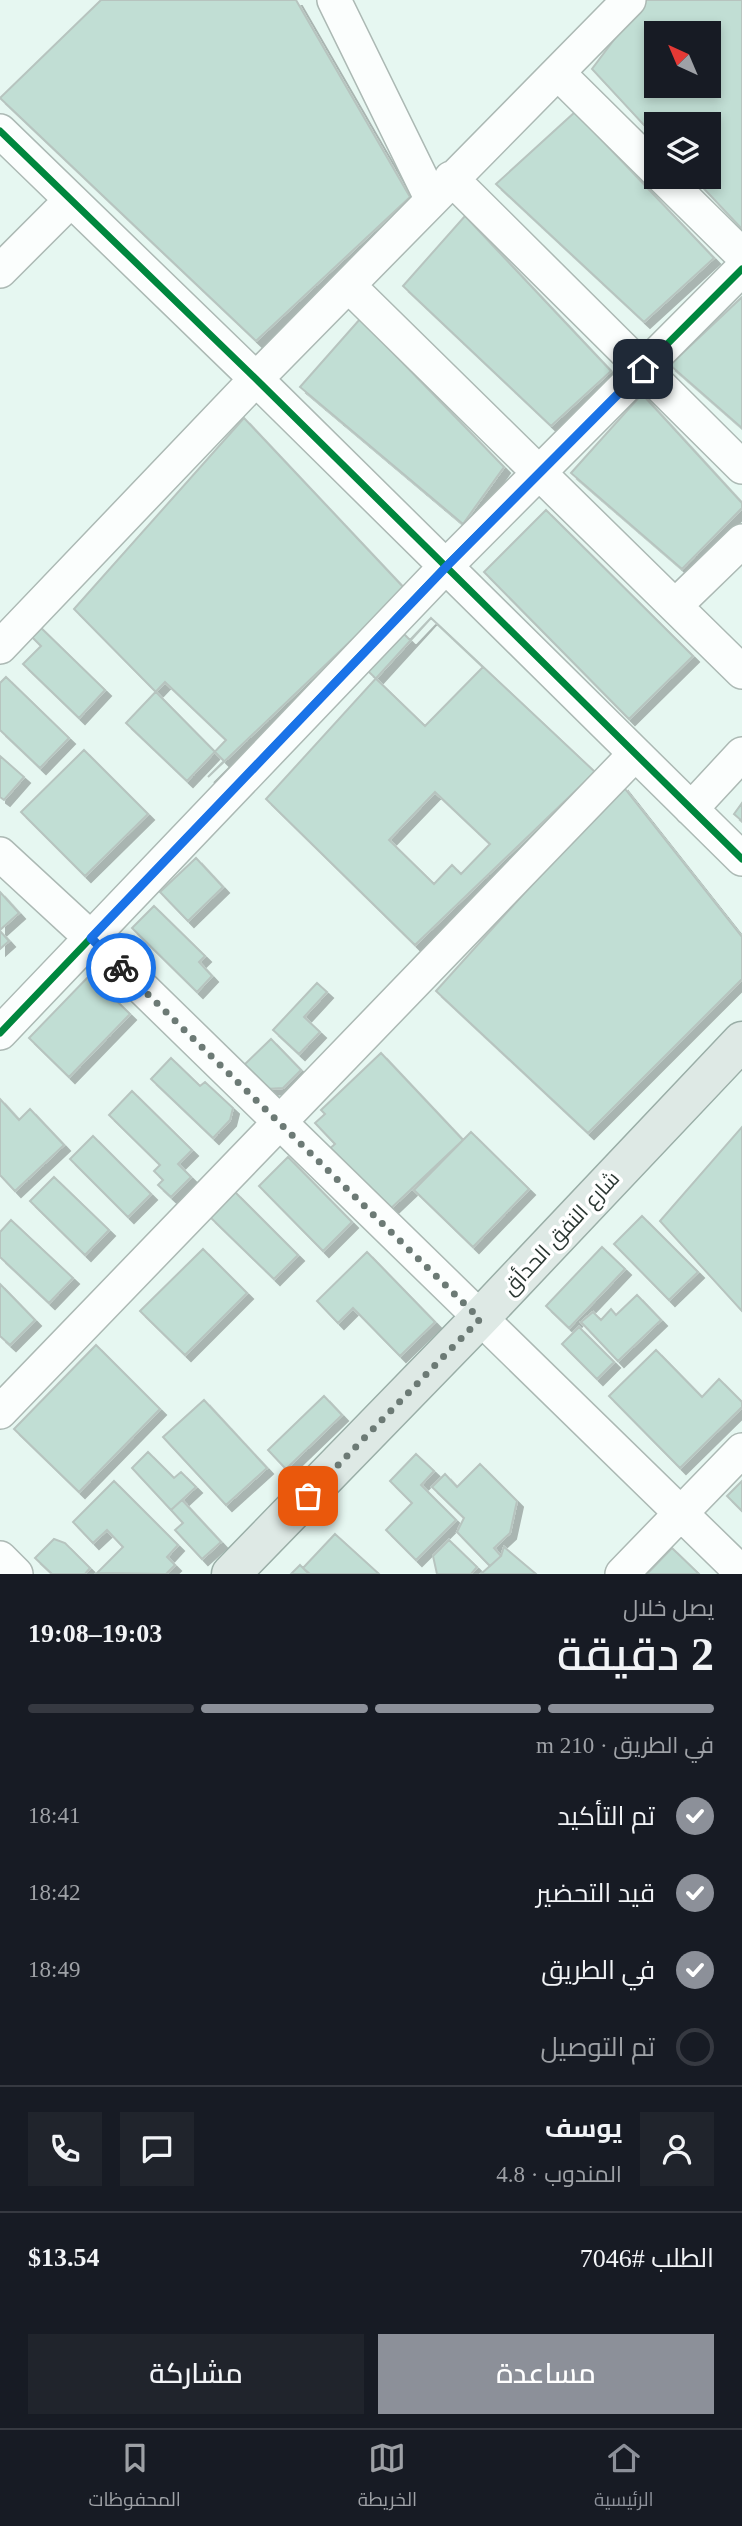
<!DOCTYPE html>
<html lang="ar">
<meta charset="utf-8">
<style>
body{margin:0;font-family:"Times New Roman",Cairo,serif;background:#20242c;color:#f1f3f6;direction:rtl;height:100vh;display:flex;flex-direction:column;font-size:26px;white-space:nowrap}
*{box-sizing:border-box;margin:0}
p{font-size:23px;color:#9ea1a6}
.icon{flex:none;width:38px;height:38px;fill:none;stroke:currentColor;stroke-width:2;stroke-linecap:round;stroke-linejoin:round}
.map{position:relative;height:1574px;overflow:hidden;direction:ltr}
.panel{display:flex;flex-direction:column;background:#171b24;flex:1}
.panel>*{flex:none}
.needle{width:46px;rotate:316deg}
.tools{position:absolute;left:644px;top:21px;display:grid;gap:14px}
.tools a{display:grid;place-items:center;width:77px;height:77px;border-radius:0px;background:#171b24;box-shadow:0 4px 10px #0003;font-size:35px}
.pin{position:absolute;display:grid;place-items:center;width:60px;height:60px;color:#fff;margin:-30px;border-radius:14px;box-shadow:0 4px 10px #0006}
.courier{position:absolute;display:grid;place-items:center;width:70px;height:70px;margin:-35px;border:5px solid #1a73e8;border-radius:50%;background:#fff;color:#222;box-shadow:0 2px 9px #0007}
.headline em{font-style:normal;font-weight:600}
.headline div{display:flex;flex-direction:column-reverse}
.headline{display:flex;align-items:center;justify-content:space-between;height:119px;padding:0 28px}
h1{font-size:46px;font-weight:600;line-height:52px}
.bar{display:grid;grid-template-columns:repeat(4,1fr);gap:10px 7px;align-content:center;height:84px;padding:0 28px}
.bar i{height:9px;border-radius:5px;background:#363941}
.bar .active{background:#8c9099}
.bar p{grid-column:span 4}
.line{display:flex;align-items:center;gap:18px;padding:0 28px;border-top:2px solid #363941}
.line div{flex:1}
.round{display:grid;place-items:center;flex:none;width:74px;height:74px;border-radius:0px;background:#20242c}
ol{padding:0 28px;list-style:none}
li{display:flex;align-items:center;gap:21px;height:77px}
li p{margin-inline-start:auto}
li .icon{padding:7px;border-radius:50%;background:#8c9099;color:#fff;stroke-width:4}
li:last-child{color:#9ea1a6}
li i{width:38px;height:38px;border:4px solid #363941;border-radius:50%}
.primary-button{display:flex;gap:14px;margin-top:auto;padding:14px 28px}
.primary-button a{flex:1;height:80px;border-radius:0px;background:#8c9099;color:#fff;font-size:28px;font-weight:600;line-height:80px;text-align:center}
.primary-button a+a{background:#20242c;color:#f1f3f6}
.tab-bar{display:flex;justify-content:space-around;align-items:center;height:98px;border-top:2px solid #363941;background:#171b24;font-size:19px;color:#9ea1a6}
.tab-bar a{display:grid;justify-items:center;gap:4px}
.tab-bar .active{color:#8c9099}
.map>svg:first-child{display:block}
.building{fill:#c1ded4;stroke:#b7c4bf;stroke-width:2;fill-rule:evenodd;filter:url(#shadow)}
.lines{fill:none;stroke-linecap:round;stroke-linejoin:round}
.minor-casing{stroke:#acb9b4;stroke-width:36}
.major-casing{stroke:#9aaea7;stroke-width:41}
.minor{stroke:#fbfefd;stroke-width:33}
.major{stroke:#dee9e5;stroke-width:38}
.cycleway-casing{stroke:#fff;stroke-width:11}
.cycleway{stroke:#00873e;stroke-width:7}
.done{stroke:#6c7a75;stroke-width:7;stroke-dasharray:0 12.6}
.route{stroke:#1a73e8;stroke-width:9}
.labels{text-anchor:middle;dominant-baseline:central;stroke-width:7;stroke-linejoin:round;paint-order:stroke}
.street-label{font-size:21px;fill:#2b3732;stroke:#fff}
</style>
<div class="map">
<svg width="742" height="1574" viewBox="0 0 742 1574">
<defs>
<filter id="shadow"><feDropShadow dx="6" dy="6" stdDeviation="0" flood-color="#0004"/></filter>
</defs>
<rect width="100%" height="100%" fill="#e6f7f1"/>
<path class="building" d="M101,0H296L410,197L256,341L0,98Z
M644,0H742V229L693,177H709V124H656V138L592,69ZM656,33H709V86H656Z
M575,112L714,258L644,322L496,184Z
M465,216L611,371L551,426L403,286Z
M742,297V428L670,365Z
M360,319L504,467L463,524L300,387Z
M642,394L742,503V508L682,569L571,473Z
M244,418L405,589L208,777L224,761L74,609Z
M546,510L693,656L629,719L484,572Z
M431,618L483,667L425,726L368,671L404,634L410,640Z
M431,618L595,772L415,945L266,799Z
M36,623L105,690L79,718L23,664L41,646L27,632Z
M6,677L69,738L40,768L0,730V683Z
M165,682L226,740L187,781L126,723Z
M84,750L148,814L85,876L21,812Z
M0,756L24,777L4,800L0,797Z
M622,785L742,937V979L588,1133L436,991Z
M435,792L490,844L461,874L452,865L434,884L389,840Z
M742,803V821L734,814Z
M196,858L223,887L188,921L160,892Z
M0,892L19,913L0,930Z
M154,906L205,956L199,962L212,976L197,992L132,928Z
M0,931L9,941L0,949Z
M90,975L130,1014L69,1077L29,1038Z
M317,983L327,992L304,1017L320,1032L299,1054L273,1030Z
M271,1039L301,1070L283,1088L266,1089L243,1066Z
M381,1053L463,1140L386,1213L327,1151L335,1144L315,1123L325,1114L321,1110Z
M171,1058L200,1086L205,1082L233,1108L230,1120L213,1138L151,1079Z
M132,1091L192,1150L178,1164L191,1177L171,1197L158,1185L163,1180L154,1171L160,1165L109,1115Z
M0,1099L19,1120L30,1109L64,1145L15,1191L0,1175Z
M742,1127V1311L660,1221Z
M471,1132L529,1189L473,1247L414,1190Z
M93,1136L151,1194L128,1217L70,1159Z
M288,1157L352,1222L323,1251L259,1186Z
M54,1177L109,1230L85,1255L30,1201Z
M235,1192L298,1255L274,1279L210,1217Z
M642,1216L698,1272L669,1300L614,1244Z
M11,1220L73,1278L49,1303L0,1257V1232Z
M602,1247L625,1269L569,1328L546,1306Z
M203,1249L247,1293L185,1355L140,1311Z
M367,1252L435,1322L400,1356L353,1308L338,1323L317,1301Z
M0,1284L35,1320L10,1345L0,1336Z
M637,1295L661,1320L618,1361L581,1322L593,1312L601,1320L611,1309L616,1315Z
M579,1327L614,1362L597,1379L562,1344Z
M96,1345L160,1409L79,1492L14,1429Z
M656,1350L702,1397L719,1379L742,1402V1407L680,1468L609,1396Z
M324,1396L342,1415L286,1469L268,1450Z
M204,1400L267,1468L226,1505L163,1437Z
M148,1452L174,1478L181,1472L196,1487L171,1510L132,1468Z
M416,1454L434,1471L421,1485L456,1520L416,1560L386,1530L412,1503L390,1481Z
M480,1464L517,1501L510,1533L494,1548L501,1556L490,1566L457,1532L464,1518L432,1487L445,1474L457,1487Z
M114,1481L178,1545L167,1557L175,1565L166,1574L97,1573L123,1547L107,1530L93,1543L73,1522Z
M742,1481V1511L727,1496Z
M182,1500L221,1542L202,1559L175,1530L183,1523L171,1510Z
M335,1534L379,1574H310L303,1568Z
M54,1539L65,1543L90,1568L85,1574H52L35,1558Z
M449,1540L477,1567L471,1574H437L433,1556Z
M504,1547L536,1574H481L501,1556Z
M672,1548L699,1574H647Z
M300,1565L309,1574H291Z"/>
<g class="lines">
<g class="minor-casing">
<path id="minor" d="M334,0L432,200
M559,74L656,170
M0,131L256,379L742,859
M663,177L742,255
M451,178L742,467
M0,271L71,200
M350,287L742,672
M675,606L742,541
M0,647L256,379L629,0
M691,809L742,754
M0,854L91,938L742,1573
M0,1033L445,567L742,269
M0,1412L635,754
M0,1558L16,1574
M622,1574L742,1450"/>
</g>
<g class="major-casing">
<path id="major" d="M231,1574L479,1319L742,1041"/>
</g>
<use href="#minor" class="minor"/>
<use href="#major" class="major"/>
<g class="cycleway-casing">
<path id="cycleway" d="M0,131L256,379L742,859
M0,1033L445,567L742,269"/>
</g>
<use href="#cycleway" class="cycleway"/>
</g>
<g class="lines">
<path class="done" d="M121,968L480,1319L308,1496"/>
<path class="route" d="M121,968L91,938L446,567L643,369"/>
</g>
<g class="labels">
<g class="street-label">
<text transform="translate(561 1233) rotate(-47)">شارع النفق الحدأق</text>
</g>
</g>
</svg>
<div class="tools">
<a><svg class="needle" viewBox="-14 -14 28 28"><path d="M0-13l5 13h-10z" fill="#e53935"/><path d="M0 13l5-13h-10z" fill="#9ea1a6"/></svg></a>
<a><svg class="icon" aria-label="layers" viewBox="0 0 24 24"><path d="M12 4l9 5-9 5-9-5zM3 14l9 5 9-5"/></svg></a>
</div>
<div class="pin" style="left:308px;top:1496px;background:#ea580c"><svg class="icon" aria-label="bag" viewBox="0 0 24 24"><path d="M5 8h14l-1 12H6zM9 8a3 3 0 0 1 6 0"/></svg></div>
<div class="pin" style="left:643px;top:369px;background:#1f2937"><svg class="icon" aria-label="home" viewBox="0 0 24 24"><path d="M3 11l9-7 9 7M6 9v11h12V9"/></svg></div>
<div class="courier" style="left:121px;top:968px"><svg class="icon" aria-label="bike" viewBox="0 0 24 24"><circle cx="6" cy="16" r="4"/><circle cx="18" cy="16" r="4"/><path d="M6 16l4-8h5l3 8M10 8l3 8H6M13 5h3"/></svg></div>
</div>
<section class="panel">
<div class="headline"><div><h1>2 دقيقة</h1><p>يصل خلال</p></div><em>19:03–19:08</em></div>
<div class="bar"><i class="active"></i><i class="active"></i><i class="active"></i><i></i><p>في الطريق · 210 m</p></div>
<ol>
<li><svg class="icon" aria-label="check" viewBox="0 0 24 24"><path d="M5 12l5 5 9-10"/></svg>تم التأكيد<p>18:41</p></li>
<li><svg class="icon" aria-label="check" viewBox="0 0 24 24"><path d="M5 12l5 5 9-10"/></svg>قيد التحضير<p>18:42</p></li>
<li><svg class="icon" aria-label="check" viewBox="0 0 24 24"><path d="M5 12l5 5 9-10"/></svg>في الطريق<p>18:49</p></li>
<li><i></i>تم التوصيل</li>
</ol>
<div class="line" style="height:126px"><a class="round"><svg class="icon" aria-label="person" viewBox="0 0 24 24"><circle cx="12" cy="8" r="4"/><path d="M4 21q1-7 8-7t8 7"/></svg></a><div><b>يوسف</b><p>المندوب · 4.8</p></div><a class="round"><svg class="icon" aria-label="chat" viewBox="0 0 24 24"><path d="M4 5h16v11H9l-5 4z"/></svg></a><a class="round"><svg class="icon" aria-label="phone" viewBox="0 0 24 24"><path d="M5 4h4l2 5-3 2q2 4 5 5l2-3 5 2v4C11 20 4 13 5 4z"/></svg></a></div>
<div class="line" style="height:91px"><div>الطلب #7046</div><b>$13.54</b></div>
<div class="primary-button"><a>مساعدة</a><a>مشاركة</a></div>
</section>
<nav class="tab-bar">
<a class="active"><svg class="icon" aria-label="home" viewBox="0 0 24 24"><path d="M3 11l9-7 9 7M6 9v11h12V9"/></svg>الرئيسية</a>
<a><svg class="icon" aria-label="map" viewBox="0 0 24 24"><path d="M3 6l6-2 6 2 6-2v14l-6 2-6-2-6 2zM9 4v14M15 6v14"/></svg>الخريطة</a>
<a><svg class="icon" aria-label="saved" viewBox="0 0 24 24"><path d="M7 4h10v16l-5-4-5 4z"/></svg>المحفوظات</a>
</nav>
